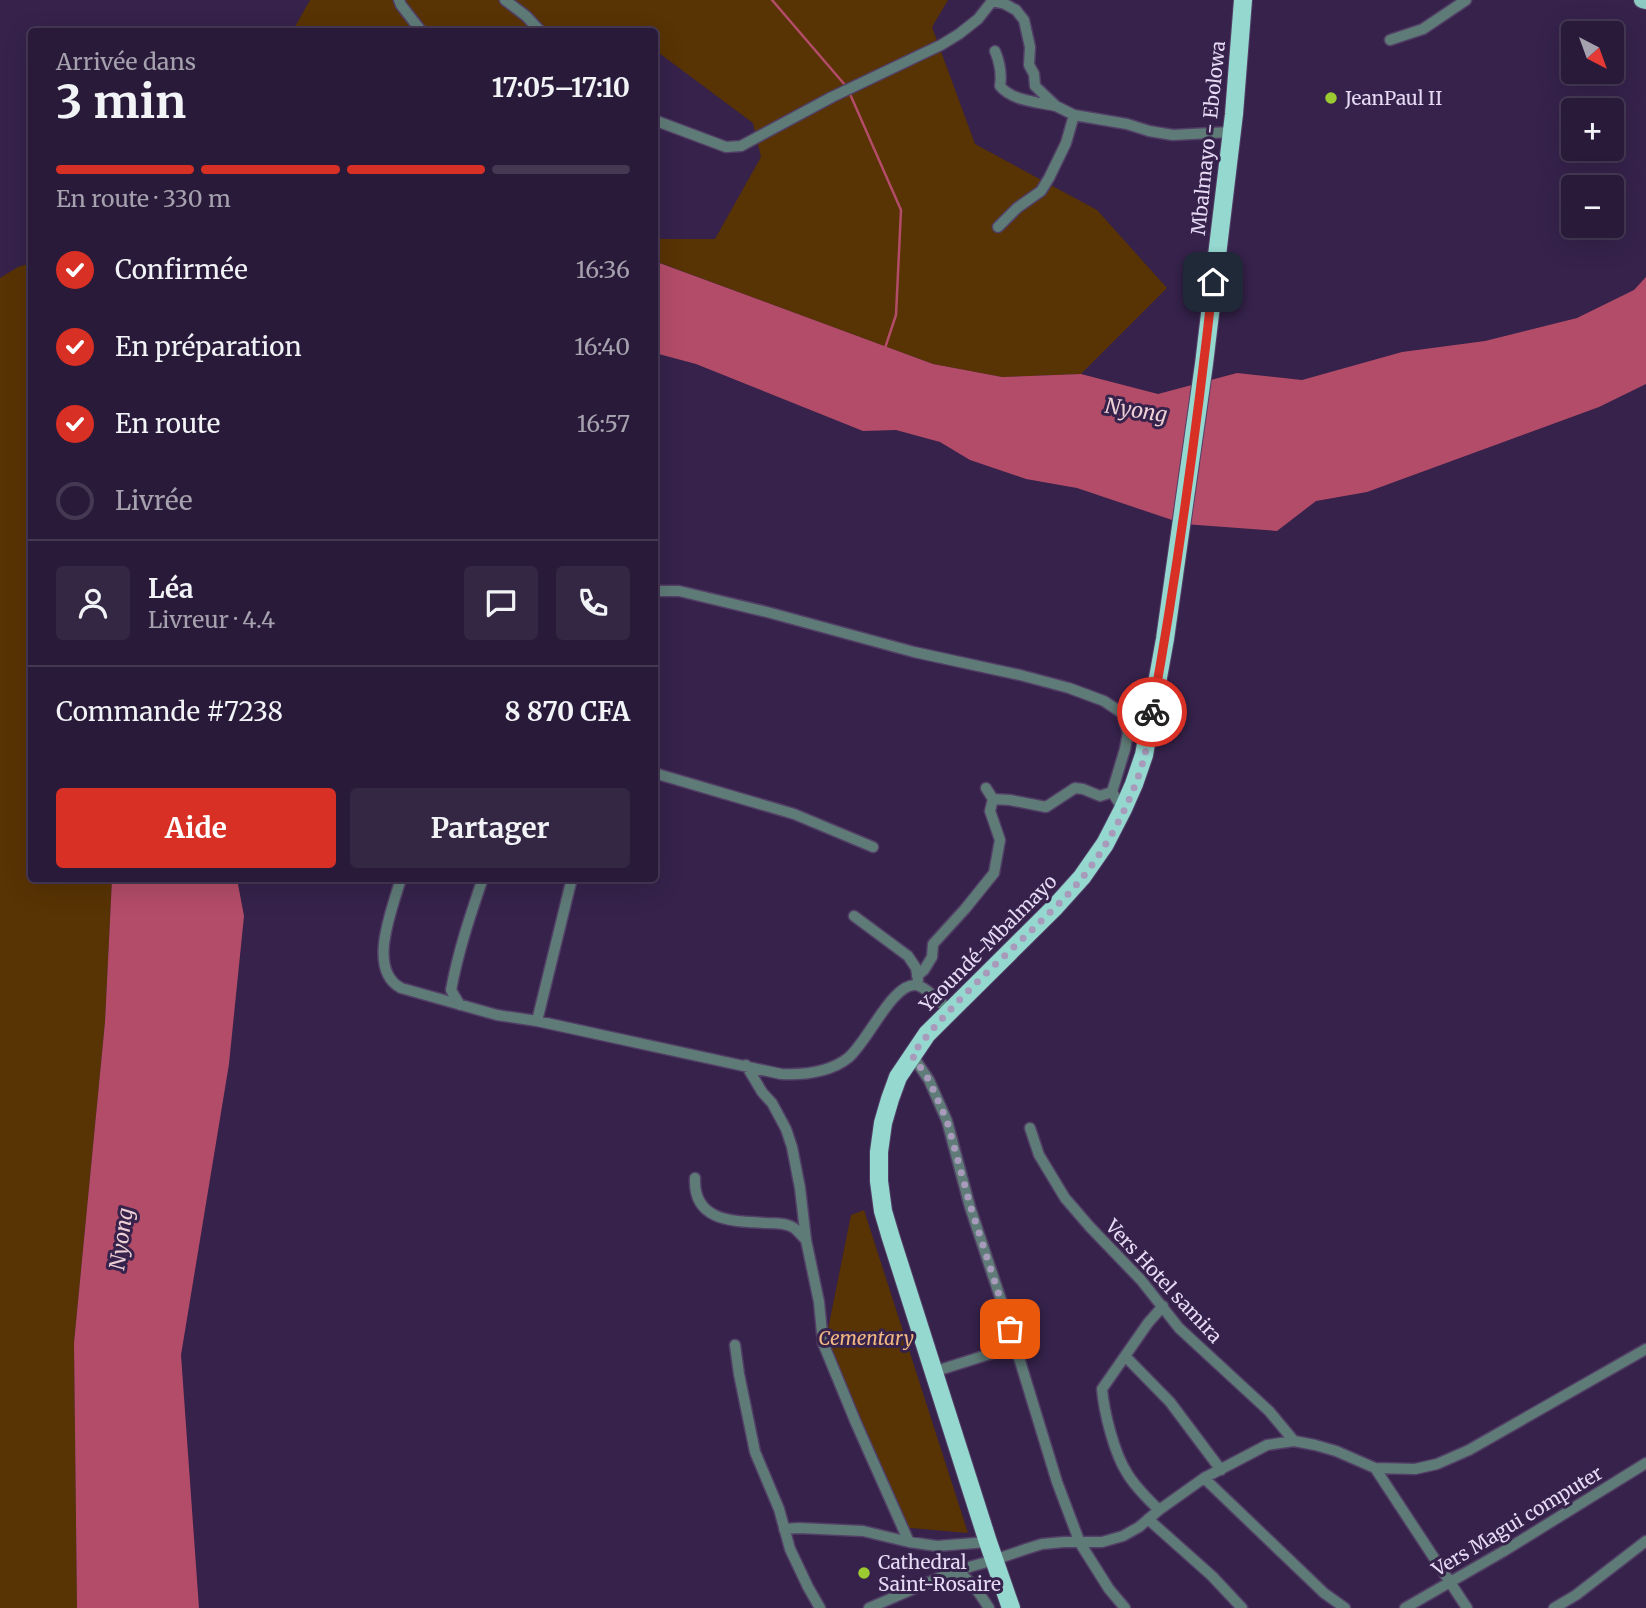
<!DOCTYPE html>
<html lang="fr">
<meta charset="utf-8">
<style>
body{margin:0;font-family:Merriweather,serif;background:#342743;color:#f1f3f6;height:100vh;display:flex;flex-direction:column;font-size:26px;white-space:nowrap}
*{box-sizing:border-box;margin:0}
p{font-size:23px;color:#a5a1ae}
.icon{flex:none;width:38px;height:38px;fill:none;stroke:currentColor;stroke-width:2;stroke-linecap:round;stroke-linejoin:round}
.map{position:relative;flex:1;overflow:hidden}
.drawer{position:absolute;left:28px;top:28px;width:630px;height:854px;display:flex;flex-direction:column;background:#281a38;border-radius:7px;box-shadow:0 7px 28px #0002,0 0 0 2px #443853}
.drawer>*{flex:none}
.needle{width:46px;rotate:139deg}
.buttons{position:absolute;left:1561px;top:21px;display:grid;gap:14px}
.buttons a{display:grid;place-items:center;width:63px;height:63px;border-radius:7px;background:#281a38;box-shadow:0 7px 28px #0002,0 0 0 2px #443853;font-size:35px}
.pin{position:absolute;display:grid;place-items:center;width:60px;height:60px;color:#fff;margin:-30px;border-radius:14px;box-shadow:0 4px 10px #0006}
.courier{position:absolute;display:grid;place-items:center;width:70px;height:70px;margin:-35px;border:5px solid #d93025;border-radius:50%;background:#fff;color:#222;box-shadow:0 2px 9px #0007}
.headline em{font-style:normal;font-weight:700}
.headline div{display:flex;flex-direction:column-reverse}
.headline{display:flex;align-items:center;justify-content:space-between;height:119px;padding:0 28px}
h1{font-size:46px;font-weight:700;line-height:52px}
.bar{display:grid;grid-template-columns:repeat(4,1fr);gap:10px 7px;align-content:center;height:84px;padding:0 28px}
.bar i{height:9px;border-radius:5px;background:#443853}
.bar .active{background:#d93025}
.bar p{grid-column:span 4}
.line{display:flex;align-items:center;gap:18px;padding:0 28px;border-top:2px solid #443853}
.line div{flex:1}
.round{display:grid;place-items:center;flex:none;width:74px;height:74px;border-radius:7px;background:#342743}
ol{padding:0 28px;list-style:none}
li{display:flex;align-items:center;gap:21px;height:77px}
li p{margin-inline-start:auto}
li .icon{padding:7px;border-radius:50%;background:#d93025;color:#fff;stroke-width:4}
li:last-child{color:#a5a1ae}
li i{width:38px;height:38px;border:4px solid #443853;border-radius:50%}
.action{display:flex;gap:14px;margin-top:auto;padding:14px 28px}
.action a{flex:1;height:80px;border-radius:7px;background:#d93025;color:#fff;font-size:28px;font-weight:700;line-height:80px;text-align:center}
.action a+a{background:#342743;color:#f1f3f6}
.map>svg:first-child{display:block}
.green{fill:#583304}
.water{fill:#b34c68}
.lines{fill:none;stroke-linecap:round;stroke-linejoin:round}
.stream{stroke:#b34c68;stroke-width:2.5}
.minor-casing{stroke:#523f66;stroke-width:13}
.primary-casing{stroke:#523f66;stroke-width:18}
.trunk-casing{stroke:#523f66;stroke-width:20}
.minor{stroke:#5f7b77;stroke-width:10}
.primary{stroke:#8cc9c1;stroke-width:16}
.trunk{stroke:#95d8d0;stroke-width:18}
.done{stroke:#a89aba;stroke-width:7;stroke-dasharray:0 12.6}
.route{stroke:#d93025;stroke-width:9}
.poi-dot{fill:#9cca31;stroke:#36224b;stroke-width:2.5}
.labels{text-anchor:middle;dominant-baseline:central;stroke-width:6;stroke-linejoin:round;paint-order:stroke}
.poi-label{font-size:19px;fill:#e6daf5;stroke:#36224b;text-anchor:start}
.street-label{font-size:19px;fill:#e6daf5;stroke:#36224b}
.park-label{font-size:19px;font-style:italic;fill:#f4b980;stroke:#36224b}
.water-label{font-size:21px;font-style:italic;fill:#edd0d5;stroke:#36224b}
</style>
<div class="map">
<svg width="1646" height="1608" viewBox="0 0 1646 1608">
<rect width="100%" height="100%" fill="#36224b"/>
<path class="green" d="M310,0H948L932,27L975,144L1097,210L1167,288L1081,374L1002,377L933,364L655,261V232L661,239H715L761,157L753,123L655,50L654,32H292Z
M31,263L32,878L112,879L105,1022L74,1343L77,1608H0V278L18,267Z
M864,1210L968,1533L899,1527L826,1339L851,1215Z"/>
<path class="water" d="M654,261L933,364L1002,377L1081,374L1158,394L1237,373L1302,380L1402,352L1485,341L1577,318L1634,290L1646,277V384L1599,407L1367,492L1316,501L1277,531L1184,524L1077,488L1026,479L970,460L940,442L896,430L863,431L696,364L655,353Z
M112,879H237L244,916L229,1064L181,1355L199,1608H77L74,1343L105,1022Z"/>
<g class="lines">
<path class="stream" d="M772,0L845,85
M850,94L901,210L896,315L885,348"/>
<g class="minor-casing">
<path id="minor" d="M399,0L401,5L422,32
M505,0L526,16L541,32
M992,1L1005,4L1016,10L1024,20L1030,47L1029,65L1034,74L1035,86L1056,106L1074,115L1127,124L1149,131L1173,135L1231,132
M1390,40L1423,29L1466,0
M995,51C1000,63 1002,73 1000,86C1012,101 1038,102 1056,106
M654,120L726,147L741,146L832,97L941,45L959,34L978,19L993,0
M998,227L1017,208L1041,191L1049,178L1066,143L1074,115
M654,591H679L767,612L914,652L1020,675L1069,688L1104,701L1122,713L1128,733L1125,749L1112,792L1123,809
M654,773L794,814L873,847
M986,788L993,799L1010,800L1046,807L1075,788L1083,789L1100,796L1112,792
M401,878C393,908 366,969 401,988L497,1015L537,1021L781,1074C804,1075 830,1072 848,1058C867,1043 893,982 916,985C925,986 942,1004 950,1011
M854,916L908,956L916,968L918,980
M917,976L924,970L932,957L933,944L965,909L994,873L1000,840L990,811L993,799
M460,1005L451,990C458,952 470,916 483,878
M537,1021L572,878
M912,1055L929,1080L947,1121L970,1207L1005,1312L1057,1482L1080,1543L1109,1589L1125,1608
M746,1065L762,1092L772,1103L786,1129L792,1147L800,1188L806,1240L819,1302L823,1343L856,1423L909,1542
M1030,1128L1039,1155L1065,1198L1090,1227L1141,1280L1179,1328L1269,1411L1294,1441
M695,1178C693,1223 735,1221 767,1223C776,1223 787,1223 794,1228C798,1231 802,1236 806,1240
M735,1345L739,1374L755,1452L779,1509L790,1549L808,1587L820,1608
M1125,1356L1170,1402L1221,1470
M933,1372L1015,1346
M1375,1468L1467,1608
M1204,1478L1324,1593L1345,1608
M1159,1510C1147,1498 1135,1487 1127,1473C1114,1453 1104,1412 1102,1389L1148,1323L1163,1306
M1148,1519L1212,1576L1242,1608
M784,1529L799,1528L863,1531L909,1542L937,1546L988,1542
M955,1571C970,1578 980,1594 989,1608
M869,1608L955,1571L994,1560L1026,1549L1042,1544L1064,1542H1102L1123,1536L1139,1527L1159,1510L1204,1478L1267,1445L1294,1441L1315,1445L1336,1451L1375,1468L1415,1469L1437,1464L1469,1450L1646,1349
M1405,1608L1504,1551L1646,1463
M1554,1608L1576,1595L1646,1541"/>
</g>
<g class="primary-casing">
<path id="primary" d="M1642,0L1646,1"/>
</g>
<g class="trunk-casing">
<path id="trunk" d="M1011,1608L988,1542L891,1238L883,1211L879,1181V1152L883,1123L890,1099L898,1077L927,1034L1055,907L1082,877L1105,844L1123,809L1134,784L1144,755L1165,639L1204,364L1234,114L1243,0"/>
</g>
<use href="#minor" class="minor"/>
<use href="#primary" class="primary"/>
<use href="#trunk" class="trunk"/>
</g>
<g class="lines">
<path class="done" d="M1010,1329L971,1208L947,1121L929,1080L912,1055C947,1008 992,968 1034,928C1050,912 1068,896 1082,878C1109,845 1135,795 1145,754C1148,740 1150,726 1152,712"/>
<path class="route" d="M1152,712C1178,569 1197,426 1213,282"/>
</g>
<g class="poi-dot">
<circle cx="1331" cy="98" r="7"/>
<circle cx="864" cy="1573" r="7"/>
</g>
<g class="labels">
<g class="poi-label">
<text x="1345" y="98">JeanPaul II</text>
<text x="878" y="1562">Cathedral<tspan x="878" dy="22">Saint-Rosaire</tspan></text>
</g>
<g class="street-label">
<text transform="translate(1208 138) rotate(-84)">Mbalmayo - Ebolowa</text>
<text transform="translate(988 943) rotate(-45)">Yaoundé-Mbalmayo</text>
<text transform="translate(1164 1281) rotate(47)">Vers Hotel samira</text>
<text transform="translate(1517 1521) rotate(-31)">Vers Magui computer</text>
</g>
<g class="park-label">
<text x="866" y="1338">Cementary</text>
</g>
<g class="water-label">
<text transform="translate(1136 410) rotate(9)">Nyong</text>
<text transform="translate(121 1239) rotate(-82)">Nyong</text>
</g>
</g>
</svg>
<div class="buttons">
<a><svg class="needle" viewBox="-14 -14 28 28"><path d="M0-13l5 13h-10z" fill="#e53935"/><path d="M0 13l5-13h-10z" fill="#a5a1ae"/></svg></a>
<a>+</a>
<a>−</a>
</div>
<div class="pin" style="left:1010px;top:1329px;background:#ea580c"><svg class="icon" aria-label="bag" viewBox="0 0 24 24"><path d="M5 8h14l-1 12H6zM9 8a3 3 0 0 1 6 0"/></svg></div>
<div class="pin" style="left:1213px;top:282px;background:#1f2937"><svg class="icon" aria-label="home" viewBox="0 0 24 24"><path d="M3 11l9-7 9 7M6 9v11h12V9"/></svg></div>
<div class="courier" style="left:1152px;top:712px"><svg class="icon" aria-label="bike" viewBox="0 0 24 24"><circle cx="6" cy="16" r="4"/><circle cx="18" cy="16" r="4"/><path d="M6 16l4-8h5l3 8M10 8l3 8H6M13 5h3"/></svg></div>
<section class="drawer">
<div class="headline"><div><h1>3 min</h1><p>Arrivée dans</p></div><em>17:05–17:10</em></div>
<div class="bar"><i class="active"></i><i class="active"></i><i class="active"></i><i></i><p>En route · 330 m</p></div>
<ol>
<li><svg class="icon" aria-label="check" viewBox="0 0 24 24"><path d="M5 12l5 5 9-10"/></svg>Confirmée<p>16:36</p></li>
<li><svg class="icon" aria-label="check" viewBox="0 0 24 24"><path d="M5 12l5 5 9-10"/></svg>En préparation<p>16:40</p></li>
<li><svg class="icon" aria-label="check" viewBox="0 0 24 24"><path d="M5 12l5 5 9-10"/></svg>En route<p>16:57</p></li>
<li><i></i>Livrée</li>
</ol>
<div class="line" style="height:126px"><a class="round"><svg class="icon" aria-label="person" viewBox="0 0 24 24"><circle cx="12" cy="8" r="4"/><path d="M4 21q1-7 8-7t8 7"/></svg></a><div><b>Léa</b><p>Livreur · 4.4</p></div><a class="round"><svg class="icon" aria-label="chat" viewBox="0 0 24 24"><path d="M4 5h16v11H9l-5 4z"/></svg></a><a class="round"><svg class="icon" aria-label="phone" viewBox="0 0 24 24"><path d="M5 4h4l2 5-3 2q2 4 5 5l2-3 5 2v4C11 20 4 13 5 4z"/></svg></a></div>
<div class="line" style="height:91px"><div>Commande #7238</div><b>8 870 CFA</b></div>
<div class="action"><a>Aide</a><a>Partager</a></div>
</section>
</div>
